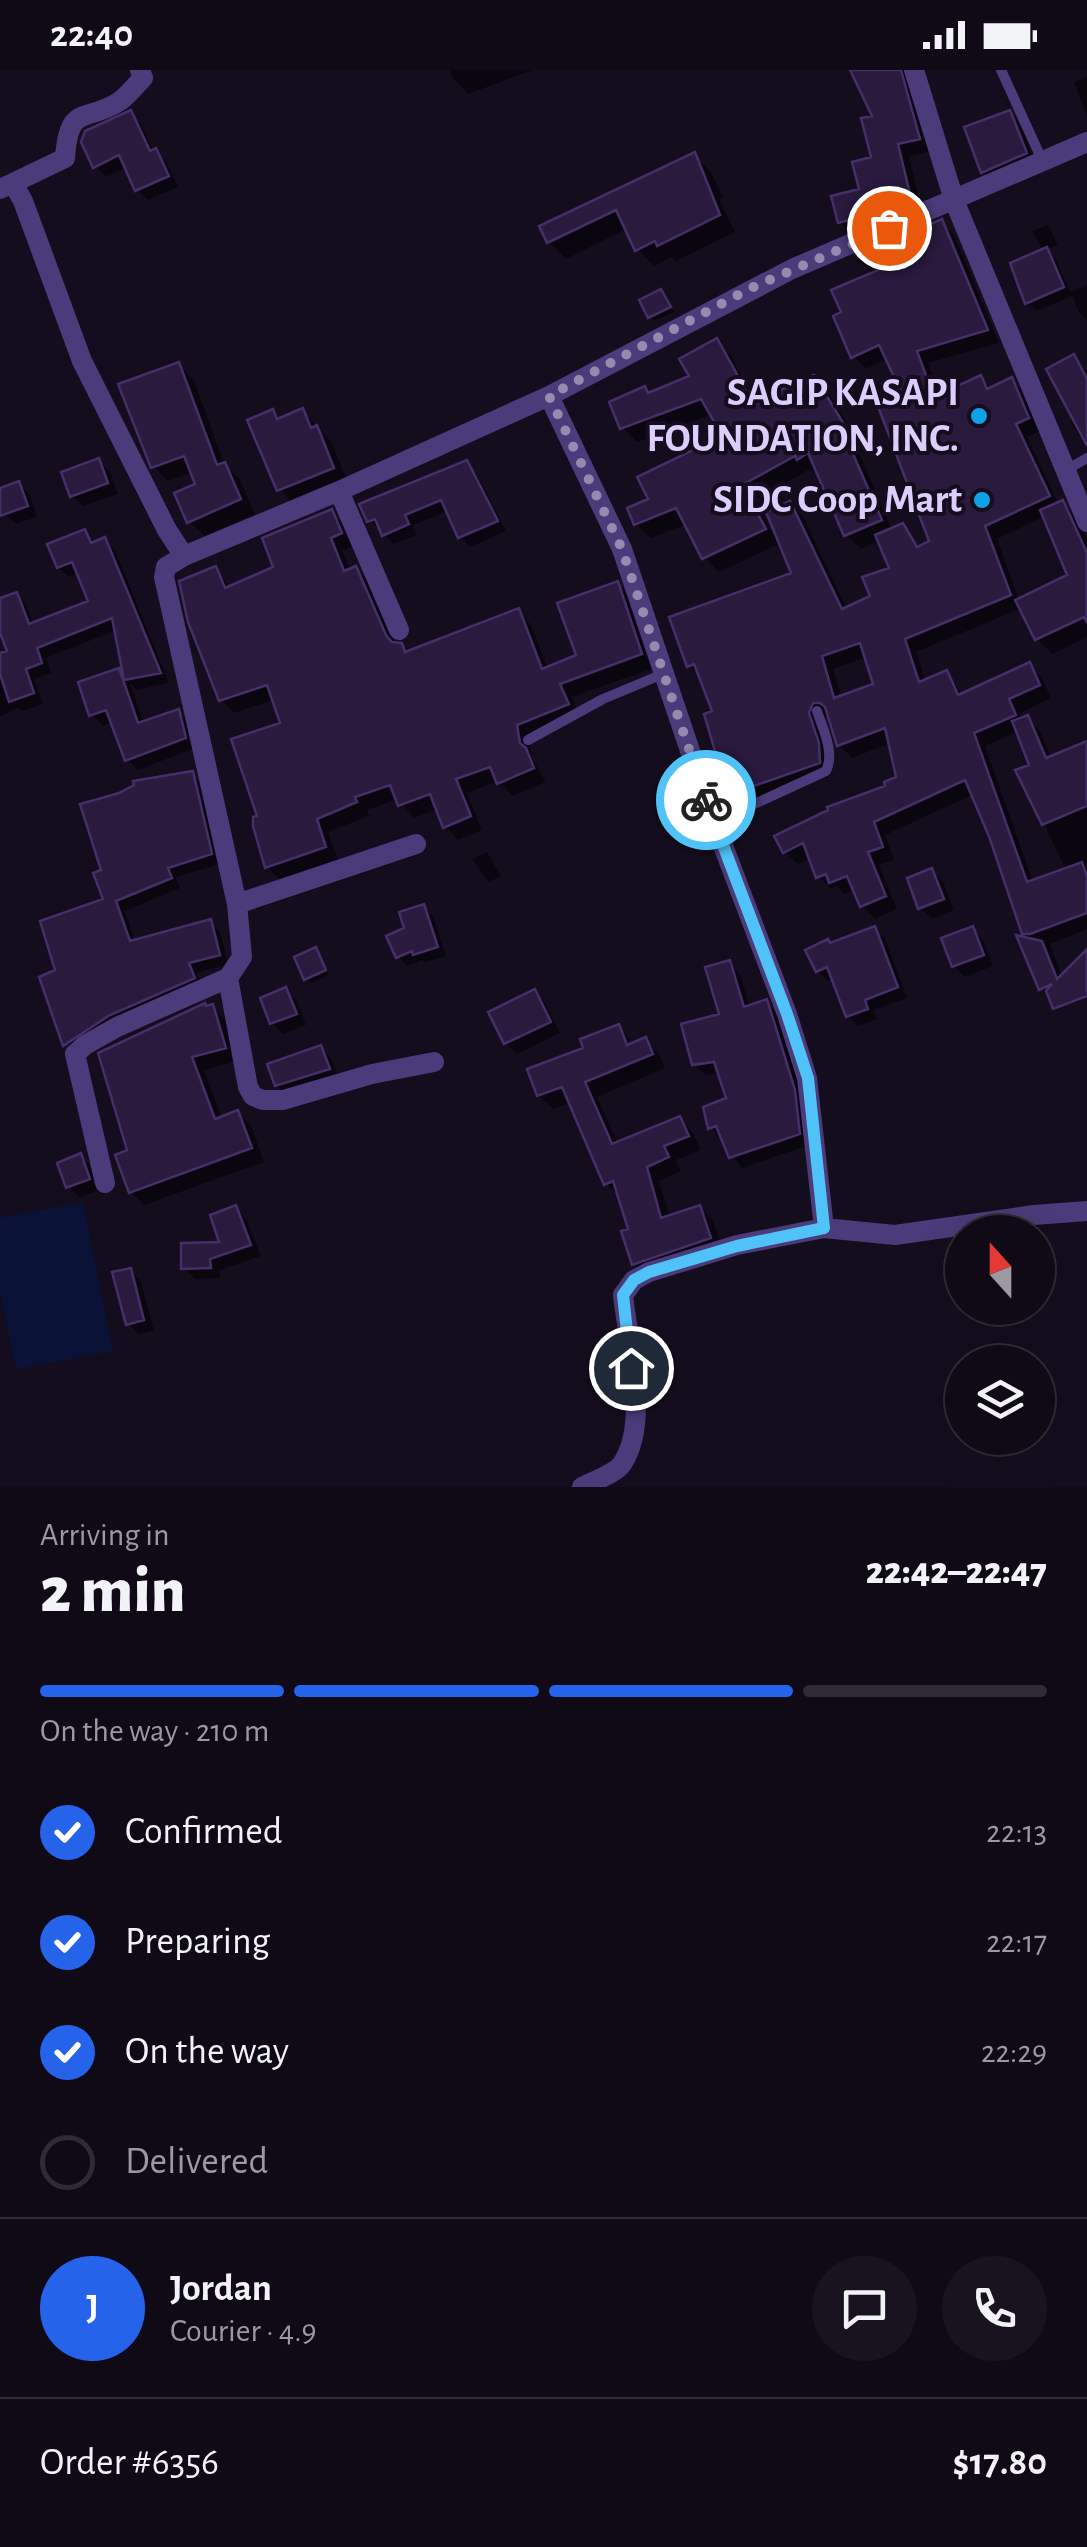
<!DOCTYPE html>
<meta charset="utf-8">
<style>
body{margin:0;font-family:"Alegreya Sans",sans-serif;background:#18131f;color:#f1f3f6;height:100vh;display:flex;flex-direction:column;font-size:38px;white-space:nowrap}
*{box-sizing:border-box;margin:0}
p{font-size:32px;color:#9b9aa1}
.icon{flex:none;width:55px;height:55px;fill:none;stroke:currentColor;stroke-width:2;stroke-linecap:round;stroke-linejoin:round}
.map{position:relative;height:1417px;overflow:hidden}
.drawer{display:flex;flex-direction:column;background:#0f0a16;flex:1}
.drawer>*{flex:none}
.needle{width:65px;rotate:339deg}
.buttons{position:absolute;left:945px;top:1145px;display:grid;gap:20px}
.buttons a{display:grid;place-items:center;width:110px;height:110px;border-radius:50%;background:#0f0a16;box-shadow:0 10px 40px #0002,0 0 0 2px #2f2b35;font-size:50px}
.pin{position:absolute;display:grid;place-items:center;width:85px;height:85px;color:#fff;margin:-42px;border:5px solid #fff;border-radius:50%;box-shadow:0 2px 10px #0007}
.courier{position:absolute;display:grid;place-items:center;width:100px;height:100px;margin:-50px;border:8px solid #4fc3f7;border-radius:50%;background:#fff;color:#222;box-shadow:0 2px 12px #0007}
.summary em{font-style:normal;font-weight:800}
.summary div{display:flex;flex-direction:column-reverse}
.summary{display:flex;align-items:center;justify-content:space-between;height:170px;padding:0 40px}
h1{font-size:65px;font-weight:800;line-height:75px}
.bar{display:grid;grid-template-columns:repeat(4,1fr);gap:15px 10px;align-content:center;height:120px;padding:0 40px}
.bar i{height:12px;border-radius:8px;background:#2f2b35}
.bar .active{background:#2563eb}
.bar p{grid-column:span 4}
.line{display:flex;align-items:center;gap:25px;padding:0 40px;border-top:2px solid #2f2b35}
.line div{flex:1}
.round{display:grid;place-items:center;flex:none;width:105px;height:105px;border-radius:52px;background:#18131f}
ol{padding:0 40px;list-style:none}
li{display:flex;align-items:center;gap:30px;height:110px}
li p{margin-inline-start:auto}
li .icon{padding:10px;border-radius:50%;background:#2563eb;color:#fff;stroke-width:4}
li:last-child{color:#9b9aa1}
li i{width:55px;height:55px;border:5px solid #2f2b35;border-radius:50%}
.status{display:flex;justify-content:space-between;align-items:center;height:70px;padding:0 50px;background:#0f0a16;direction:ltr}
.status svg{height:28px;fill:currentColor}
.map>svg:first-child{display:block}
.water{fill:#0b1238}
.shadow{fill:#0007;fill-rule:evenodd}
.building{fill:#291a3e;stroke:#462e68;stroke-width:2.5;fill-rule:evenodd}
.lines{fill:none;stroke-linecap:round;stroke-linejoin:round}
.lane{stroke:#4b3b7a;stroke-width:10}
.street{stroke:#4b3b7a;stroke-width:20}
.done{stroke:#978aae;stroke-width:10;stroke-dasharray:0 18}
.route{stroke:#4fc3f7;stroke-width:12}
.poi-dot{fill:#0da1e8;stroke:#140d1e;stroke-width:4}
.labels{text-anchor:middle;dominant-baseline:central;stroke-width:8;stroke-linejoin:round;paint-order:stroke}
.poi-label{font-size:40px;font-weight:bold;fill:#ddcdfc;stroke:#140d1e;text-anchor:end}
</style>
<div class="status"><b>22:40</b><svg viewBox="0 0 49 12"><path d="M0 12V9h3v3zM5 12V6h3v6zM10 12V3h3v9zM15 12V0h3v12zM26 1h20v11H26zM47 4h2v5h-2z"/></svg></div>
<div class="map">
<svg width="1087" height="1417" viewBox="0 0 1087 1417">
<rect width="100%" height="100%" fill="#140d1e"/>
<path class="water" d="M83,1132L113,1281L16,1299L0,1219V1148Z"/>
<path class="shadow" d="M450,0H533L468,24L453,8Z
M853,0H910L931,81L909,86L923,145L852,164L840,152L862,121L874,89L875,47Z
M1087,7V46L1074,12Z
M130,43L141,54L154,82L166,92L178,117L148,130L137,120L127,97L106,107L95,96Z
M1009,43L1020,54L1036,94L994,112L983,101Z
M694,85L711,102L723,127L719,129L735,162L676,191L672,187L654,196L637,179L627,159L566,189L549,172L542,158Z
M941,152L954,165L999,273L928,293L941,327L980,308L992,320L1012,310L1024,323L1040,361L1027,367L1059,435L1063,433L1078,449L1087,469V567L1052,584L1037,569L1022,538L916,582L926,612L947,603L963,625L1029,595L1042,608L1051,628L1020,643L1023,649L1027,648L1040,661L1051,688L1087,673V859L1050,874L1069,925L1054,931L1041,918L1019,863L1024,861L992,768L972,725L885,765L894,790L879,795L897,839L875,849L862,836L856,820L844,824L837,817L831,819L818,806L811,788L798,794L785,782L899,708L891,673L852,688L839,675L829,643L820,654L830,688L831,705L743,737L730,724L715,643L702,609L689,595L794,504L781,473L719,502L704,487L687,454L651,468L636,454L651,431L725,367L711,345L637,372L622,357L650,325L692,307L717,272L731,286L758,336L813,308L828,322L863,381L859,383L892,460L902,456L921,478L932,472L904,324L888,289L866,299L853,286L907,191ZM810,399L813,403L818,400L846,465L861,479L880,471L892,499L873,527L847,539L803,447L790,434L775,467L755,430ZM1045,446L1070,506L1019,530L997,469ZM867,587L876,615L842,628L833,599ZM1019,661L1032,696L1019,702L1066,800L1033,812L985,676Z
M1048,155L1058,175L1046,179L1056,189L1070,222L1087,215V250L1078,241L1073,226L1036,241L1027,232L1044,181L1032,161Z
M661,222L674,242L655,251L650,247Z
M1074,288L1087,303V379L1070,351L1075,348Z
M178,295L194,310L224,394L240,410L255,444L204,466L189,451L198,416L193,402L168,411L153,396Z
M302,341L332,373L348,413L294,434L279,419L272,342L281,350Z
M99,391L110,402L118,424L83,436L72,426Z
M466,393L476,403L506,461L470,477L460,467L448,441L413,455L417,465L394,474L369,450Z
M19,414L30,425L37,447L16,454L5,444L0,421Z
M331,442L344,455L354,476L342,481L351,501L356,499L369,512L396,575L409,583L518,541L531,555L548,599L580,586L618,514L631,527L654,598L572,627L580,648L529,668L532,688L546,712L513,726L498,711L467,723L482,760L458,770L445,756L438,739L414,748L398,729L367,740L369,746L328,762L338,790L280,810L267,796L260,747L283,654L274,630L234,643L221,630L215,499L231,518L277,498Z
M84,462L96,473L105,470L115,480L169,613L137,620L130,613L144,654L179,642L190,653L195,678L138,700L127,689L113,652L103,656L92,645L118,601L126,609L117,560L46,588L51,603L34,609L43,634L22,641L18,637L0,647V586L10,582L0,556V531L16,525L26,535L34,555L91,532L79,503L69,507L59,497Z
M192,704L202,714L220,794L176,807L180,818L125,841L135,872L210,852L220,862L228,894L197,903L203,918L76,983L67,973L42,908L58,901L106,831L105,802Z
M487,782L501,806L489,812L472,789Z
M932,801L943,812L954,840L932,849L921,838Z
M423,837L433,846L446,886L425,893L422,890L407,896L398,886L407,859Z
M875,859L885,869L907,928L873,940L877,949L858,956L848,946L834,908L828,911L818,901L831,875Z
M972,859L983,870L993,896L965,907L954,896Z
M315,880L329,905L311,913L306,908Z
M729,893L740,904L750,937L766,932L777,943L805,1033L809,1075L742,1098L711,1057L729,1030L720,1003L705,1005L694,994L722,946Z
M286,920L297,931L306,955L283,964L272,953Z
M535,922L545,933L560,963L517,984L506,973Z
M212,936L225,950L238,991L204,1000L222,1049L238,1043L251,1056L264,1092L144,1135L131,1122L130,1082Z
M619,957L634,975L645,970L659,984L665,998L597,1027L618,1074L679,1049L693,1063L701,1080L676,1090L681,1101L659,1111L670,1147L699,1137L713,1151L724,1182L648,1208L634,1194L631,1160L621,1128L607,1114L571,1032L553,1039L539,1025L586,979Z
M321,978L332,989L339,1010L288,1026L277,1015Z
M81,1086L92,1097L99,1120L80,1128L69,1117Z
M235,1138L246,1149L261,1186L220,1200V1208L195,1209L184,1198L223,1174Z
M130,1200L141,1211L154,1261L139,1264L128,1254Z"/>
<path class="building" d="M850,0H901L920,69L898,74L912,132L885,144L884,141L838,153L831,126L859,119L852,92L871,87L861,48L872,46Z
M131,40L150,81L156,78L169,106L135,121L119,85L93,98L81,72L85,61Z
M1010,40L1027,83L981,103L964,57Z
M695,82L720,145L657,176L655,171L635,181L616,140L547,173L539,156Z
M942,149L988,260L917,281L934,327L981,305L987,319L1012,307L1029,348L1016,354L1050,426L985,456L1011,525L905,569L919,612L947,600L958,625L1030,592L1040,615L1009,629L1016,645L974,663L1027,812L1082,792L1087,806V843L1030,864H1022L990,769L965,710L874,752L883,777L868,782L886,826L860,837L847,806L829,813L826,804L816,808L803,773L783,783L774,766L828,740L827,737L885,716L884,712L896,707L885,658L837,676L825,637L820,633H813L809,643L819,673L820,693L728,725L704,644L712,641L694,594L687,597L669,547L791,503L766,442L790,431L842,539L870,526L862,507L889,498L875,465L903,453L917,477L929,471L876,331L901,322L879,275L851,288L833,246L841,242L831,220L904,189L896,169ZM860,573L873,614L834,628L822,586Z
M1047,177L1064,217L1025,234L1010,193Z
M661,219L671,237L648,248L639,230Z
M717,268L754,335L798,310L814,305L851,366L846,368L882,450L844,466L808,383L797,390L795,386L742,415L766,459L702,489L676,438L634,455L627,438L648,429L637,407L722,366L701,329L620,359L609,332L645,316L648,323L689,306L679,289Z
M1074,284L1087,309V376L1046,299Z
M179,292L217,395L225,392L241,429L187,453L174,423L195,414L184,386L151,398L118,314Z
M303,338L311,358L317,355L334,398L277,421L247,350L273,339L277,349Z
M99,388L108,413L70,427L61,402Z
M467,390L498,451L458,468L441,430L405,445L409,454L382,466L375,449L367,452L359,434Z
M19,411L28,436L0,446V418Z
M1063,430L1087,483V552L1084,547L1035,570L1015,530L1067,505L1040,440Z
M332,439L342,463L331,468L344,501L356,496L386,565L392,572L402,573L405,582L519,538L542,599L576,585L557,533L618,511L642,584L560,614L569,634L517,655L520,673L526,678L534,698L497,714L490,697L456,709L471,746L443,758L430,724L398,736L390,715L355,727L357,732L317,749L326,777L265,798L253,756V747L257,746L231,669L280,653L267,615L219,631L188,552L179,511L216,496L225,518L273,497L262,468Z
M85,459L91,473L105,467L161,603L124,610L112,548L37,578L42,593L26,599L34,623L9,632L0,604V583L7,581L0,563V528L17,522L29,554L88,531L72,492L57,498L47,474Z
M119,598L138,653L179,639L186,668L125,691L106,640L89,646L78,612Z
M1028,645L1046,688L1087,671V736L1042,755L1015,700L1029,695L1012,651Z
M193,701L212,784L168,798L172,808L116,831L130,871L211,849L220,885L189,893L195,908L110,945L63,976L39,907L55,900L40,851L103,829L93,803L101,800L80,734L119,723L134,715L133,711Z
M932,798L944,829L918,839L907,808Z
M424,834L438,877L413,885L412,881L396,888L386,866L404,858L399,842Z
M875,856L898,917L865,930L868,939L846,947L827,897L816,902L805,880L828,869L830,873Z
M973,856L984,885L952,897L941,868Z
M1016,865L1042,871L1057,909L1087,879V926L1053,939L1046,921L1052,914L1039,920Z
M316,877L326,900L304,910L294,887Z
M730,890L744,937L767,929L795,1020L800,1064L729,1088L716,1056L708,1059L703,1037L726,1028L714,992L692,995L681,954L719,944L705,897Z
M286,917L297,944L270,954L260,928Z
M535,919L551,952L504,974L488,942Z
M205,933L206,936L213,934L226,978L192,987L215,1049L238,1040L252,1078L129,1123L115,1085L127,1080L98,983Z
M619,954L627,975L646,967L653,984L585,1012L612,1074L680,1046L689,1066L664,1076L669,1087L647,1097L661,1148L700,1135L711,1168L632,1195L621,1161L628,1159L613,1111L604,1115L562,1017L537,1026L527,999L583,978L580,969Z
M321,975L330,999L275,1016L267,994Z
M81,1083L90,1109L66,1118L57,1093Z
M236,1135L251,1175L210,1189L211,1198L181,1199V1173L219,1172L210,1145Z
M131,1198L144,1250L126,1255L112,1202Z"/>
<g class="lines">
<path class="lane" d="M1001,0L1043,92
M1066,400L1087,388
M528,670L603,629L663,604
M715,752L826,701C835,683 823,659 817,641"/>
<path class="street" d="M914,0L954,130L1087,452
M13,113L65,88C69,32 85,54 120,31C128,25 136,15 143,8L140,0
M0,119L13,113L23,131L82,291L167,460L184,486
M549,326L622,479L714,752L787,944L807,1008L824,1158L895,1165L1034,1145L1087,1141
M339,421L399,560
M237,834L416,774
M228,908L248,1017L253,1026L263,1030H283L372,1004L434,992
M105,1113L75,984L85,975L117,957L228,908L242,887L237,834L164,507L166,497L184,486L339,421L549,326L792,199L1087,72
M582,1417C593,1411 615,1404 622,1394C650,1353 628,1273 623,1225L634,1210L649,1202L737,1175L824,1158"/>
</g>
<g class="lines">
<path class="done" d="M706,730L622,479L549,326L749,219L889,158"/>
<path class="route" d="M631,1298L623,1225L634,1210L649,1202L737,1176L824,1158L808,1008L787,944L706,730"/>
</g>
<g class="poi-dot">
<circle cx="979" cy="346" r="10"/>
<circle cx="982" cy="430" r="10"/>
</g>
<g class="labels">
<g class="poi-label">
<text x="959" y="323">SAGIP KASAPI<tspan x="959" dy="46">FOUNDATION, INC.</tspan></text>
<text x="962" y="430">SIDC Coop Mart</text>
</g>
</g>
</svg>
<div class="buttons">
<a><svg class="needle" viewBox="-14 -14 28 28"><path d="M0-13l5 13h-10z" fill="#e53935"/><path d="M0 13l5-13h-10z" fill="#9b9aa1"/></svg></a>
<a><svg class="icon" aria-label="layers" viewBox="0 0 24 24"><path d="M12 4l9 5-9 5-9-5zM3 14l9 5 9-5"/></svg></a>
</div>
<div class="pin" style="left:889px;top:158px;background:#ea580c"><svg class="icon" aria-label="bag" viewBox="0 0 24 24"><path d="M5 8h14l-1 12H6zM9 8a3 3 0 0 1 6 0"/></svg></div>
<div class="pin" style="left:631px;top:1298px;background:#1f2937"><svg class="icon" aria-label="home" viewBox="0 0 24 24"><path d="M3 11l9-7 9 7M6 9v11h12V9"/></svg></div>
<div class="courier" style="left:706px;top:730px"><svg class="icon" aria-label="bike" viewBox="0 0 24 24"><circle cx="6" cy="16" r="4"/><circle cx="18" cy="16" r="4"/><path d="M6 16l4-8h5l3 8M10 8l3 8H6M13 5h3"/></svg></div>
</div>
<section class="drawer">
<div class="summary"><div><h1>2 min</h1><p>Arriving in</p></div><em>22:42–22:47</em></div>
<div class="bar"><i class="active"></i><i class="active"></i><i class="active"></i><i></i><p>On the way · 210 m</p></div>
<ol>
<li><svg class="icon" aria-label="check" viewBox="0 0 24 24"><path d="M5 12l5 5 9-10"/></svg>Confirmed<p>22:13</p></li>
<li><svg class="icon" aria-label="check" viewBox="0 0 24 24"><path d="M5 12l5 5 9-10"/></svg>Preparing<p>22:17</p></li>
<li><svg class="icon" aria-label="check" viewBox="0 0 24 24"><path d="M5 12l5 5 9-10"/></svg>On the way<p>22:29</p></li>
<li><i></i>Delivered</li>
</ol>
<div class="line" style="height:180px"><b class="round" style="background:#2563eb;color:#fff">J</b><div><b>Jordan</b><p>Courier · 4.9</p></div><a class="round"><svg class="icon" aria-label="chat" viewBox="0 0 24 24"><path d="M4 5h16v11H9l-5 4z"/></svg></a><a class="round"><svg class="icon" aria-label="phone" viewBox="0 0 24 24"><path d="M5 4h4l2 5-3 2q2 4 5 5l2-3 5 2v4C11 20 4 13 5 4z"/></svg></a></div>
<div class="line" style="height:130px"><div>Order #6356</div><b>$17.80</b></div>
</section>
